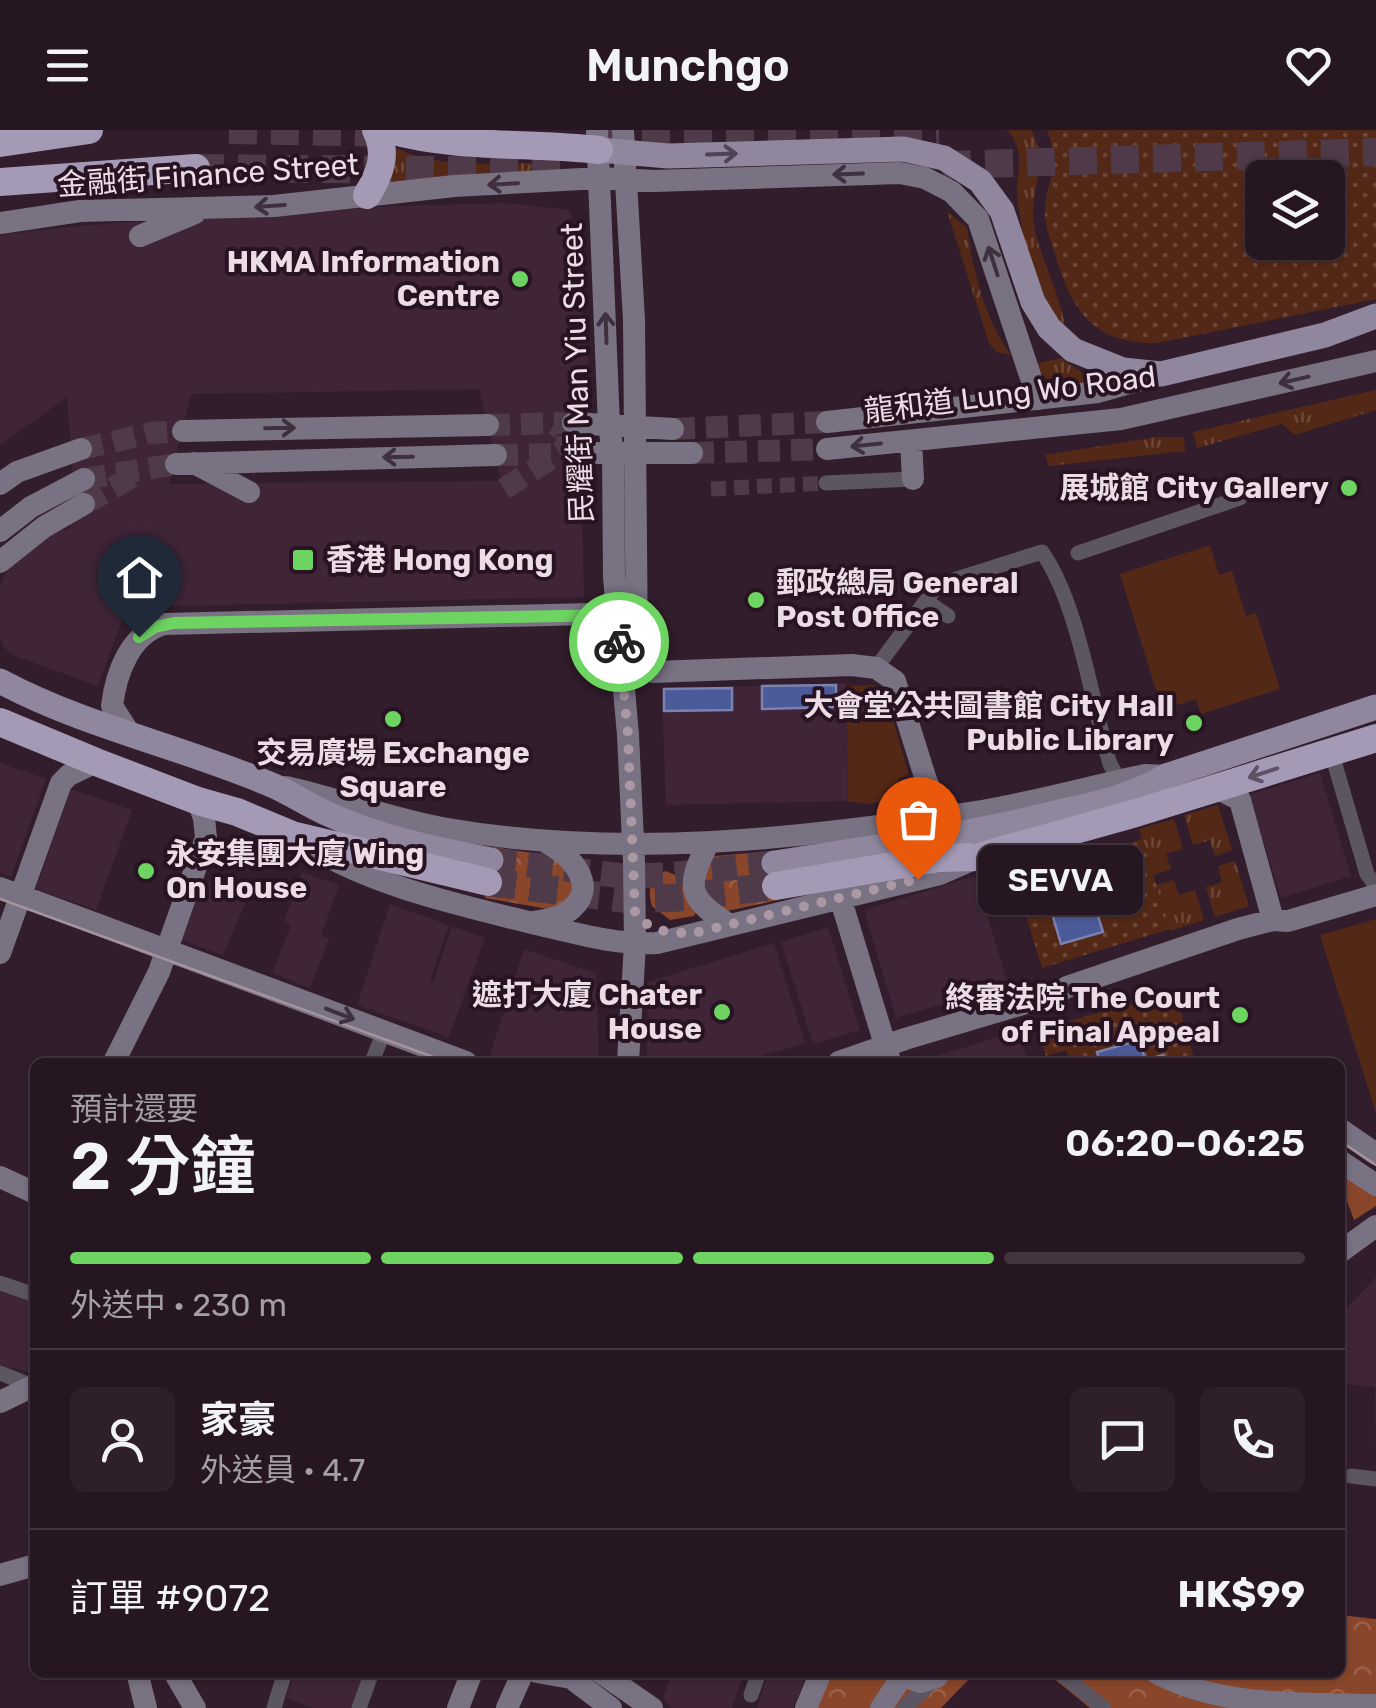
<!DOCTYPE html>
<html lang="zh-TW">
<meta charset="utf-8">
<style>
body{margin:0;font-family:Rubik,"Noto Sans TC",sans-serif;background:#2e1f2a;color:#f1f3f6;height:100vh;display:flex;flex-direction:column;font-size:38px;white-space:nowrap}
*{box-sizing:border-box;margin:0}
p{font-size:32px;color:#a49fa5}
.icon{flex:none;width:55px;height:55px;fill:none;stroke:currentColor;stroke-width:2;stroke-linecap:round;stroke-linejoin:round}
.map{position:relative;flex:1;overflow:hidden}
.details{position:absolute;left:30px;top:928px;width:1315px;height:620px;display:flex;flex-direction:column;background:#261621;border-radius:15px;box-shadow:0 2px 8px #0004,0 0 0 2px #42353f}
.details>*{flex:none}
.controls{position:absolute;left:1245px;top:30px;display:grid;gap:20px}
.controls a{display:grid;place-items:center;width:100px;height:100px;border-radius:15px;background:#261621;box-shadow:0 2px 8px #0004,0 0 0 2px #42353f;font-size:50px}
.pin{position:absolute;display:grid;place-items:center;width:85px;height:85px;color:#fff;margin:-102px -42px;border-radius:50% 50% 50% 0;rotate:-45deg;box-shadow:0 0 10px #0007}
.pin .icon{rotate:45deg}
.courier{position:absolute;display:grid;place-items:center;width:100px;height:100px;margin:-50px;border:8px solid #6dd361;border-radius:50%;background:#fff;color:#222;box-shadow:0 2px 12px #0007}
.bubble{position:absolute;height:70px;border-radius:15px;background:#261621;box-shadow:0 2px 8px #0004,0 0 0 2px #42353f;font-size:32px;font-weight:600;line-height:70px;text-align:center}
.summary em{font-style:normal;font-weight:600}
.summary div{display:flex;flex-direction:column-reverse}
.summary{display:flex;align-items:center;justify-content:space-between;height:170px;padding:0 40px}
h1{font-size:65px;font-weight:600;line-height:75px}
.bar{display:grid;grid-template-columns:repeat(4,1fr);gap:15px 10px;align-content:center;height:120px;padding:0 40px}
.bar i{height:12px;border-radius:8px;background:#42353f}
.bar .active{background:#6dd361}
.bar p{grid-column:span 4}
.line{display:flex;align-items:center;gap:25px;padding:0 40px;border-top:2px solid #42353f}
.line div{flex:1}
.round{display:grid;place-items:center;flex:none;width:105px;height:105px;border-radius:15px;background:#2e1f2a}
header{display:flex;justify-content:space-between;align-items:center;height:130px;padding:0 40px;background:#261621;font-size:45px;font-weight:600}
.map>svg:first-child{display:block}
.built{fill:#402539;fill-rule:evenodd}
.grass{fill:url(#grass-tufts)}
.forest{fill:url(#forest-crowns)}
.park{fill:url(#park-dots);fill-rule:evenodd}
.garden{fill:#542816}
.water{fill:#4b5b99;stroke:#7b82b0;stroke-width:2.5}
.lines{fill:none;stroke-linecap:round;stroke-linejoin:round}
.street-tunnel{stroke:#4e3a48;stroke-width:15;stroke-dasharray:15 8;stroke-linecap:butt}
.secondary-tunnel{stroke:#4e3a48;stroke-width:22;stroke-dasharray:22 11;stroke-linecap:butt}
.primary-tunnel{stroke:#4e3a48;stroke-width:25;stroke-dasharray:25 12;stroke-linecap:butt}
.highway-tunnel{stroke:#4e3a48;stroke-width:28;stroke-dasharray:28 14;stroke-linecap:butt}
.street{stroke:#5b5661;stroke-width:15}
.secondary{stroke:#797283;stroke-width:22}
.primary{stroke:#90879e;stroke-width:25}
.highway{stroke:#a59ab6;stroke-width:28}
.tram{stroke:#a5939f;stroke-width:2.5}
.oneway{stroke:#514154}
.oneway2{stroke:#40303f}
.oneway3{stroke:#605065}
.done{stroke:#aa99a5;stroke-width:10;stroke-dasharray:0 18}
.route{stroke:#6dd361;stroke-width:12}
.poi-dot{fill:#6dd361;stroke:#271322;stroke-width:4}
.labels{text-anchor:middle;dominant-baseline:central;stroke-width:8;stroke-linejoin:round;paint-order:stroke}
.street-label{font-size:30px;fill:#ebdce6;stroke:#271322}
.poi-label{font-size:30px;font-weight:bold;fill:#ebdce6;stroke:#271322;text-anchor:end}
</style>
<header><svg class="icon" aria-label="menu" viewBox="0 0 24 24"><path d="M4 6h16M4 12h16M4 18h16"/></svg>Munchgo<svg class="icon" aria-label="heart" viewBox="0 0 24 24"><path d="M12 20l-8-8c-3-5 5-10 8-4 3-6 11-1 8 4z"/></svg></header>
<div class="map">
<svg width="1376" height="1578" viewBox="0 0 1376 1578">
<defs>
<pattern id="grass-tufts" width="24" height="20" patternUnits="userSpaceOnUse" patternTransform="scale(2.5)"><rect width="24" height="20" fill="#542816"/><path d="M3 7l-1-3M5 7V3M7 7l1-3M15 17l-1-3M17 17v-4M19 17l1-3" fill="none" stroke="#6d4738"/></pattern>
<pattern id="forest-crowns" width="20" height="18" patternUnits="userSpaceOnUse" patternTransform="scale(2.5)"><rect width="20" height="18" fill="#89462a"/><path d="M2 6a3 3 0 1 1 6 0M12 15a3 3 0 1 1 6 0" fill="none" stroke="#9a6049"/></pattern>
<pattern id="park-dots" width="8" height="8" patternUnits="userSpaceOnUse" patternTransform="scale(2.5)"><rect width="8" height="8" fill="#542816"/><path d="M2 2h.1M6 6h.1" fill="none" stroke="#6d4738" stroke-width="1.8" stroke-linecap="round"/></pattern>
</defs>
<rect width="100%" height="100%" fill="#321d2c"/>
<path class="built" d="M505,73L570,80L590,250L584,261L573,262L576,381L582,382L584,467L127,477L98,556L12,525L5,518L0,509V458L5,444L18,427L50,402L70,399L75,376L67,267L0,315V105L87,95L400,76ZM479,259L501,351L169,354L191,264Z
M846,553L848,671L666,675L662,559Z
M0,633L46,649L11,747L0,743Z
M1320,643L1351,746L1281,768L1249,665Z
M71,659L132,680L96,780L36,759Z
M302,742L339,755L321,805L329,809L310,858L272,843L291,795L284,791Z
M975,746L1008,854L896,888L864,780Z
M204,751L248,767L223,825L182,810Z
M390,774L449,795L430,851L433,853L452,796L485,808L449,907L357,875Z
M828,797L860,900L813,914L781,812Z
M774,813L805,913L741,932H647L648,852Z
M524,819L596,843L599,932H501L489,928Z
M1018,901L1028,932H917Z
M1376,1147V1336L1375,1257L1340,1254V1186Z
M0,1162L35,1173L32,1243L0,1235Z
M672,1542H744V1543L732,1578H672L663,1568Z
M295,1543H364L352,1578H313L286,1568Z
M768,1543H808L793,1578H757Z"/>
<path class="grass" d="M1007,0H1032C1051,43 1026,62 1035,101C1039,122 1068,185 1064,199C1043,169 1028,135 1022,98C1020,86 1017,71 1017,59C1018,35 1025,21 1007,0Z
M392,16C435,39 492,33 539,33V46L385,52Z
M947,81L967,98C973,140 985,190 1011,225L996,222L989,213Z
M1061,228L1094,251C1064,257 1054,263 1035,234Z
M1376,260V280L1295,305L1282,294L1197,318L1193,302Z
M1156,307H1184L1185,321L1049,336L1045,325Z
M1218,675L1232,720L1215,726L1210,710L1193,715L1184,685Z
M1174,689L1183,719L1166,724L1171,739L1153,745L1139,699Z
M1235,731L1249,776L1215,787L1206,757L1222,752L1218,736Z
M1174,750L1179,765L1195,760L1204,790L1170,801L1156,755Z"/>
<path class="forest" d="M494,717L556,727L575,751L568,770L548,779L485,768Z
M772,721L778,770L727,781L701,761L709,730L715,726Z
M666,741L680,747L696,782L694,786L670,790L652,776C647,762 650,747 666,741Z
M1340,1040L1376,1065V1076L1354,1090L1340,1052Z
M1340,1485L1376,1489V1578H1090L1047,1543L1340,1542Z
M829,1543H975L941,1578H816Z"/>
<path class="park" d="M1047,0H1376V169L1157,213C1096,214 1074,184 1057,131C1053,116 1046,101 1045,85C1045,50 1062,39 1047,0ZM1262,48H1328V112H1262Z
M1142,709L1170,799L1042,838L1015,749Z
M1175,861L1195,932H1070L1066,920L1046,926L1038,900Z"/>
<path class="garden" d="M1210,415L1219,445L1232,441L1246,486L1256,483L1280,559L1201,584L1196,569L1162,580L1120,444Z
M874,555L884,563L888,573L909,645L899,648L897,658L906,668L867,674L848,671L846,556Z
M1376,789V983L1320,805Z"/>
<path class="water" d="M836,555V577L762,579V556Z
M732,558V580L664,581V559Z
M1090,760L1103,802L1061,814L1049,773Z
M1140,910L1145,930L1163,925L1165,932H1131L1130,928L1100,932L1097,922Z"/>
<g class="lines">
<path class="street-tunnel" d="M711,359L826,353"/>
<path class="secondary-tunnel" d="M488,295L565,293
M673,299L827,292
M81,319L151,303L183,301
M692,323L827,319
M496,325L562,324
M84,349L176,334
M504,359L564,320L568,314L566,301L554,294
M84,374L136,345"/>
<path class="primary-tunnel" d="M491,730L623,746L668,745L774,733"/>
<path class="highway-tunnel" d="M229,0L397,3
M600,7L939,0
M943,35L1376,22
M196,38L560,41
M488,752L626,769L672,768L776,756"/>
<path class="street" d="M826,353L913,349
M1078,423L1240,368
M926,471L948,486
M876,538L934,460L944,453L1042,422C1078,473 1092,573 1110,634L1119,650
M1331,621L1367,744L1376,756
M372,932L384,901
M0,1153L35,1165
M0,1243L30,1255
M1351,1346L1376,1349
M1059,1542L1104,1578
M751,1565L759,1542
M274,1578L285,1542
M359,1578L372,1542
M904,1578L935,1549"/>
<path class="secondary" d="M597,0L609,295L613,323L614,447L628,605L634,732L635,814L628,932
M623,0L634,190L637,525L653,542L852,535L876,538L895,551L926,650L942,686
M0,93L80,81L274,76L454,56L600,48L654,51L900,43L925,48L952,62L978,89L1038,269
M140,106L195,83
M827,292L1098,262L1158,245
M573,293L673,299
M183,301L488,295
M911,311L913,349
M827,319L1121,289L1376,231
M574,323H692
M194,333L249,362
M176,334L496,325
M0,354L17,342L81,319
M0,401L31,377L84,349
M0,432L44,397L84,374
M128,601L112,576C116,543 130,504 164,494L632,483
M286,657C340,669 393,690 448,699C623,729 801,709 975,682C1032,673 1088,657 1145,645L1166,646
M1216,658L1240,670L1273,790
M303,713C371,755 451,773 528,792C572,802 612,815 657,813L940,744L972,730
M708,714C685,757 688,769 730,795
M0,758L466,932
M840,767L890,931
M535,792C545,790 557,788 566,783C603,759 571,724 544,711
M0,823L61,653L69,645L96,632
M114,932L159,842L206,708L204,688L198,671
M839,932L905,909L1056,864L1067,857L1238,799L1273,790L1288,791L1376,765
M1340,999L1376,1024
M1340,1031L1376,1055
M0,1047L35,1063
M1340,1122L1376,1096
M0,1272L35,1255
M0,1445L35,1435
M137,1542L146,1578
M174,1542L195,1578
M537,1542L571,1548L611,1578
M600,1542L652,1578
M909,1542L912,1549L921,1552L937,1547
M1155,1542C1219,1578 1304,1573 1376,1575
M458,1578L472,1542
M507,1578L523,1542
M806,1578L821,1542
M881,1578L905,1542"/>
<path class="primary" d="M599,20L668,26L903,19L944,28L980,51L1002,81L1033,172L1049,198L1073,220L1123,240L1161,244L1325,205L1376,186
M0,551C84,596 179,616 267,653C288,661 307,675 328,684C379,708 437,719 491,730
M774,733C871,718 968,705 1064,681C1099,673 1135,665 1166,646L1376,577"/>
<path class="highway" d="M390,0C459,19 529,12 599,20
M0,13L89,0
M0,52L196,38
M367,65C380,44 388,24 376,0
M0,592L96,632L198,671L237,682L292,705L488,752
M776,756L939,728L978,727L1136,683L1376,608"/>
<path class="tram" d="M0,769L447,932
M1340,1011L1376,1035"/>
</g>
<defs><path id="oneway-shaft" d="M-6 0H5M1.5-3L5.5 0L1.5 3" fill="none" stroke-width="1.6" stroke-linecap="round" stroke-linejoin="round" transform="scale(2.5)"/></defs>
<use class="oneway" href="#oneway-shaft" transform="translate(722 24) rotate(-2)"/>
<g class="oneway2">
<use href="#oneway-shaft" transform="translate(848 44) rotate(178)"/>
<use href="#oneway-shaft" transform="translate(503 54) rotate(177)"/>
<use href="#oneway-shaft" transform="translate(270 76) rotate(176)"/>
<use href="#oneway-shaft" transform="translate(993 131) rotate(-108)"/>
<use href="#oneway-shaft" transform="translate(606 198) rotate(-92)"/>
<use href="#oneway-shaft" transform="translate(1294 250) rotate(167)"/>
<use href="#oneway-shaft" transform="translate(280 298) rotate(-1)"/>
<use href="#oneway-shaft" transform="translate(866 315) rotate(174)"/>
<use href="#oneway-shaft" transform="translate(398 327) rotate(179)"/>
<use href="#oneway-shaft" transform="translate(340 884) rotate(21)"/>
</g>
<use class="oneway3" href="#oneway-shaft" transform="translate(1263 643) rotate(162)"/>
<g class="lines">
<path class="done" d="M619,512L628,605L635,782L640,790L658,800L690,804L918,749"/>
<path class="route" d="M139,507L155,497L174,493L617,485L619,512"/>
</g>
<g class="poi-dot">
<circle cx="520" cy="149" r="10"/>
<circle cx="1349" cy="358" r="10"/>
<rect x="291" y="418" width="24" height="24" rx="5"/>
<circle cx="756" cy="470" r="10"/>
<circle cx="393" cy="589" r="10"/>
<circle cx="1194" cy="593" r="10"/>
<circle cx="146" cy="741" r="10"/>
<circle cx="722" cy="882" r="10"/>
<circle cx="1240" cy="885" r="10"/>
</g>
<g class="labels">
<g class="street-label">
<text transform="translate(208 45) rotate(-4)">金融街 Finance Street</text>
<text transform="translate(577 243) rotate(-92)">民耀街 Man Yiu Street</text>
<text transform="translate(1010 264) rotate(-7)">龍和道 Lung Wo Road</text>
</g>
<g class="poi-label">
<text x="500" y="132">HKMA Information<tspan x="500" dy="34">Centre</tspan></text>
<text x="1329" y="358">展城館 City Gallery</text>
<text x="326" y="430" text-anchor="start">香港 Hong Kong</text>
<text x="776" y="453" text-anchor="start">郵政總局 General<tspan x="776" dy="34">Post Office</tspan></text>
<text x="1174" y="576">大會堂公共圖書館 City Hall<tspan x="1174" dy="34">Public Library</tspan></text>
<text x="393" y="623" text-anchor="middle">交易廣場 Exchange<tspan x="393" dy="34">Square</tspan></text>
<text x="166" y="724" text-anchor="start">永安集團大廈 Wing<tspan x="166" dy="34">On House</tspan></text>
<text x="702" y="865">遮打大廈 Chater<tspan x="702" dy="34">House</tspan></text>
<text x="1220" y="868">終審法院 The Court<tspan x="1220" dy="34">of Final Appeal</tspan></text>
</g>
</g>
</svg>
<div class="controls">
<a><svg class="icon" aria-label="layers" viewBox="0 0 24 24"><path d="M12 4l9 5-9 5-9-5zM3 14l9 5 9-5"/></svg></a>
</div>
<div class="pin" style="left:918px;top:749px;background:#ea580c"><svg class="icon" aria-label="bag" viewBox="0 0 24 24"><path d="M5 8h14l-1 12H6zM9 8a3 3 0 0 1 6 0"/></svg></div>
<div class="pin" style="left:139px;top:507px;background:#1f2937"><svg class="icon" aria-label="home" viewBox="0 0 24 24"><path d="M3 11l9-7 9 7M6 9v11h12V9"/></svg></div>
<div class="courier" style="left:619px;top:512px"><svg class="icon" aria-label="bike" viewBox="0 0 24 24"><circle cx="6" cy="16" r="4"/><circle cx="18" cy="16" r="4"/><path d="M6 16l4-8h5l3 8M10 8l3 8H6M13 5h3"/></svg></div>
<div class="bubble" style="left:978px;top:715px;width:165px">SEVVA</div>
<section class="details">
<div class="summary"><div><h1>2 分鐘</h1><p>預計還要</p></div><em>06:20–06:25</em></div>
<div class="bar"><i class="active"></i><i class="active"></i><i class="active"></i><i></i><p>外送中 · 230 m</p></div>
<div class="line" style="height:180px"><a class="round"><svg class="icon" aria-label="person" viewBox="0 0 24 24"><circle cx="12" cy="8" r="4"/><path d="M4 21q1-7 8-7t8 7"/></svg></a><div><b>家豪</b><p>外送員 · 4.7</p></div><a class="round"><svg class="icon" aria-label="chat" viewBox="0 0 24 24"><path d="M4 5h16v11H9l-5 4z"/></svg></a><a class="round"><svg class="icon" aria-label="phone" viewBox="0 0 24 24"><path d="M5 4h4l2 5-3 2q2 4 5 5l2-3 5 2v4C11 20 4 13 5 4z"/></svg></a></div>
<div class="line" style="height:130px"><div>訂單 #9072</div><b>HK$99</b></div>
</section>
</div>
